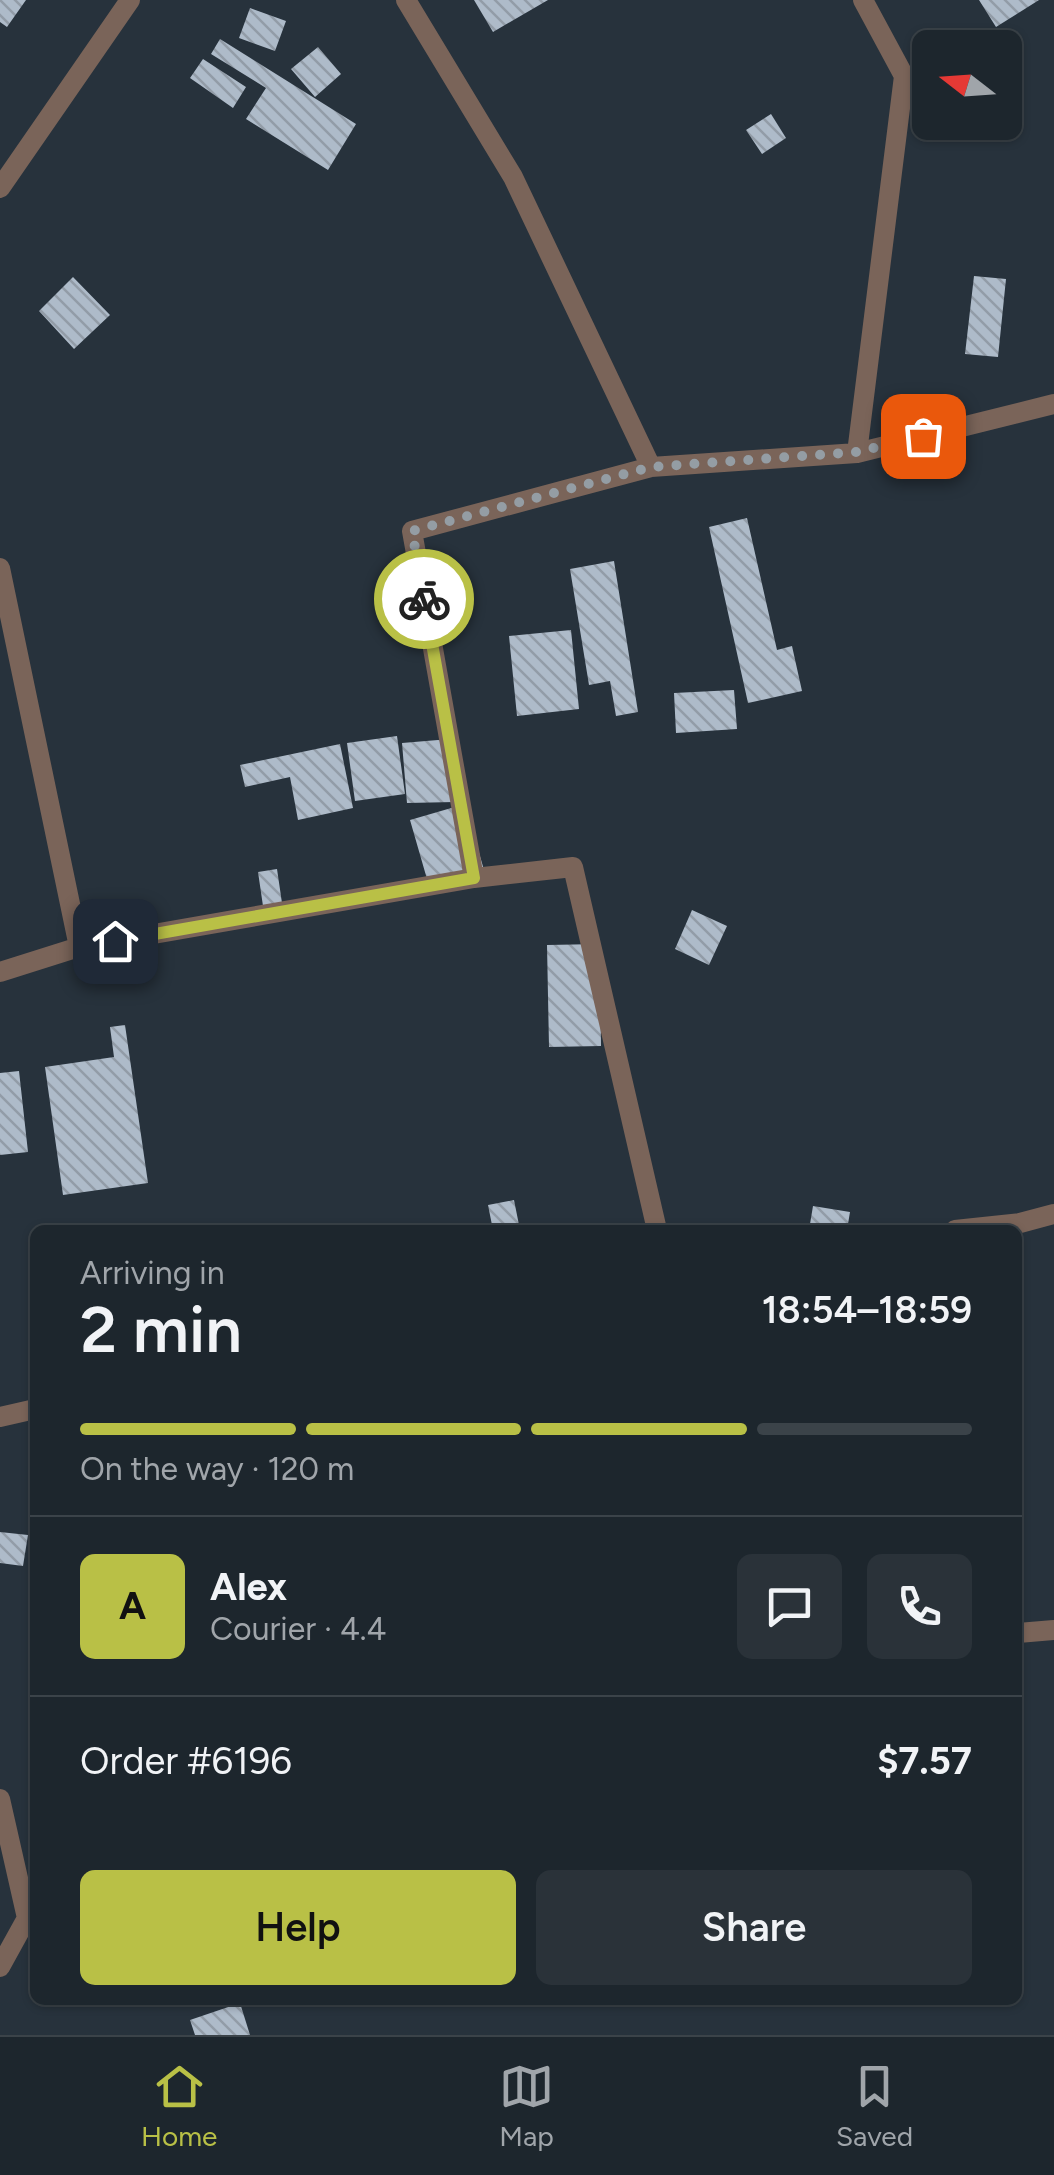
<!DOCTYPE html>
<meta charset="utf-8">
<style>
body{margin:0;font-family:Figtree,sans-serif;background:#2a3239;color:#f1f3f6;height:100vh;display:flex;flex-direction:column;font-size:38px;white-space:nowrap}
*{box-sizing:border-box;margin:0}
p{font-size:32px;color:#a0a5aa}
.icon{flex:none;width:55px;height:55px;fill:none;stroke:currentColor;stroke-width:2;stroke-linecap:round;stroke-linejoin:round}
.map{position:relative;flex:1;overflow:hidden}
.details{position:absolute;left:30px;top:1225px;width:992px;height:780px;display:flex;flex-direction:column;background:#1d262d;border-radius:15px;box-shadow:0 2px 8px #0004,0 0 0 2px #3b4349}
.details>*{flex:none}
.needle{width:65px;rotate:287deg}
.buttons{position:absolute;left:912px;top:30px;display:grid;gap:20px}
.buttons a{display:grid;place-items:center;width:110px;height:110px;border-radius:15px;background:#1d262d;box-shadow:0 2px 8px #0004,0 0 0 2px #3b4349;font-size:50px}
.pin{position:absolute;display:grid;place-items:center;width:85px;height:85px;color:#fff;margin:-42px;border-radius:20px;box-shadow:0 5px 15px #0006}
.courier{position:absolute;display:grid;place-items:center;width:100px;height:100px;margin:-50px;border:8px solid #b9c046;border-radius:50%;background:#fff;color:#222;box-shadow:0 2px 12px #0007}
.summary em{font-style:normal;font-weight:600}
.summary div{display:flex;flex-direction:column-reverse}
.summary{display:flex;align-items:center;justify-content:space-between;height:170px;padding:0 50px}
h1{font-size:65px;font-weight:600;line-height:75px}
.bar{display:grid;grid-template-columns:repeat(4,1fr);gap:15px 10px;align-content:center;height:120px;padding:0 50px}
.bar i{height:12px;border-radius:8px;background:#3b4349}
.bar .current{background:#b9c046}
.bar p{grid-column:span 4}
.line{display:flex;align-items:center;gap:25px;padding:0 50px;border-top:2px solid #3b4349}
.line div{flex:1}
.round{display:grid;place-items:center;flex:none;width:105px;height:105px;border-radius:15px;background:#2a3239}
.cta{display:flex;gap:20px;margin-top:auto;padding:20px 50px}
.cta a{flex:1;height:115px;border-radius:15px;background:#b9c046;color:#111;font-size:40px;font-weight:600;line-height:115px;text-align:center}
.cta a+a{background:#2a3239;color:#f1f3f6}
.tabs{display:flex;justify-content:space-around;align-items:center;height:140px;border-top:2px solid #3b4349;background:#1d262d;font-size:28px;color:#a0a5aa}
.tabs a{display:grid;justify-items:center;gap:5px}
.tabs .current{color:#b9c046}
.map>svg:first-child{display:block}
.building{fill:url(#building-back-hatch)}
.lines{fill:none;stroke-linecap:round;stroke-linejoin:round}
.minor{stroke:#7a6459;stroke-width:20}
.done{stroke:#949da4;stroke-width:10;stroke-dasharray:0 18}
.route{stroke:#b9c046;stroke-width:12}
</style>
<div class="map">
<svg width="1054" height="2035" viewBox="0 0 1054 2035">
<defs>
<pattern id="building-back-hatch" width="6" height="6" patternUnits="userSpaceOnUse" patternTransform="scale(2.5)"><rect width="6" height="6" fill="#aebbc9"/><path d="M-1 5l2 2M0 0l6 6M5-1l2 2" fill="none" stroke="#929ca7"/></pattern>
</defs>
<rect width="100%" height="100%" fill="#27323c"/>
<path class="building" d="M0,0H26L7,27L0,22Z
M474,0H548L493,32Z
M979,0H1039L996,27Z
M250,8L286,21L275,51L239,38Z
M220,39L356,124L328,170L246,119L266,88L211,54Z
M318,47L341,74L315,97L291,69Z
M203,59L246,87L233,108L190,78Z
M771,114L786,138L762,154L746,130Z
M974,276L1006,279L998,357L965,354Z
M73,277L110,315L74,349L39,311Z
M747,518L777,650L792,646L802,691L748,703L709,527Z
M614,561L638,712L616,716L610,681L589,685L570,569Z
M571,630L579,709L517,716L509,636Z
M734,690L737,729L676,733L674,693Z
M397,736L405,794L355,801L347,743Z
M450,739L455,802L407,803L402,743Z
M340,744L353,808L298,820L290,777L245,787L240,765Z
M465,804L484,870L429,886L410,820Z
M277,869L282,903L263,906L258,872Z
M692,910L727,926L709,965L675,949Z
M600,944L601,1046L549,1047L547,945Z
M125,1025L148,1183L63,1195L45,1067L114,1057L110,1027Z
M19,1071L28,1152L0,1155V1073Z
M514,1200L520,1230H493L488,1205Z
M813,1206L850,1212L847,1230H809Z
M0,1532L28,1535L23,1566L0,1563Z
M240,2003L250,2035H195L190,2020Z"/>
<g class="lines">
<path class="minor" d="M406,0L513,177L651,467
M0,188L130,0
M857,453L904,76L863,0
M0,568L79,947
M474,878L412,531L651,467L857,453L1054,404
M0,972L79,947L474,878L573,867L657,1230
M955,1230L1020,1223L1054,1214
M0,1417L35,1409
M1018,1633L1054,1630
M0,1799L27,1918
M0,1967L27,1918L35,1915"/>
</g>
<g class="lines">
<path class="done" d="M424,599L412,531L651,467L857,452L923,436"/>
<path class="route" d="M115,941L474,878L424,599"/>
</g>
</svg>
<div class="buttons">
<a><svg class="needle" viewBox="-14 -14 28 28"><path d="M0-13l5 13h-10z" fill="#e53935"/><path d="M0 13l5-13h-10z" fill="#a0a5aa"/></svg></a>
</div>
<div class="pin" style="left:923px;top:436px;background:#ea580c"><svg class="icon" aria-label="bag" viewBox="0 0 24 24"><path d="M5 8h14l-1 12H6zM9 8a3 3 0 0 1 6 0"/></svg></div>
<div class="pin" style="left:115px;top:941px;background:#1f2937"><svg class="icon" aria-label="home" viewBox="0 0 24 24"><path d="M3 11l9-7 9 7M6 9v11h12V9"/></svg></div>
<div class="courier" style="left:424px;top:599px"><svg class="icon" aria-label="bike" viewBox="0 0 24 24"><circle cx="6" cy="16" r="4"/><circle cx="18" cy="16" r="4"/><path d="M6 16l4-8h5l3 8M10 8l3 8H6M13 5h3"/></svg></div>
<section class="details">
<div class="summary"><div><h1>2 min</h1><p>Arriving in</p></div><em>18:54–18:59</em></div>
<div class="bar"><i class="current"></i><i class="current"></i><i class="current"></i><i></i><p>On the way · 120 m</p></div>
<div class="line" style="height:180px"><b class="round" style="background:#b9c046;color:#111">A</b><div><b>Alex</b><p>Courier · 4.4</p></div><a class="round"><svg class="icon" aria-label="chat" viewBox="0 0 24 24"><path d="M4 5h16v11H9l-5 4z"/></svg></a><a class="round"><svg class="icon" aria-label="phone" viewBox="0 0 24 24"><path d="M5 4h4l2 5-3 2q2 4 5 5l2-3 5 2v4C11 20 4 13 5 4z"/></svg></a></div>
<div class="line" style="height:130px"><div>Order #6196</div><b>$7.57</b></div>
<div class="cta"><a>Help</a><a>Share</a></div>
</section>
</div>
<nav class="tabs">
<a class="current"><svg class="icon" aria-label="home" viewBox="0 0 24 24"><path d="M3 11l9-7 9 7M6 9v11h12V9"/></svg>Home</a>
<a><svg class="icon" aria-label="map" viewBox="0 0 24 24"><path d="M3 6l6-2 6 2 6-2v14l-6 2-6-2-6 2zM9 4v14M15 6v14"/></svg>Map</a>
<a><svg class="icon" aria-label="saved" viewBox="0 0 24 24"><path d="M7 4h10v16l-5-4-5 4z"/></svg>Saved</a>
</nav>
